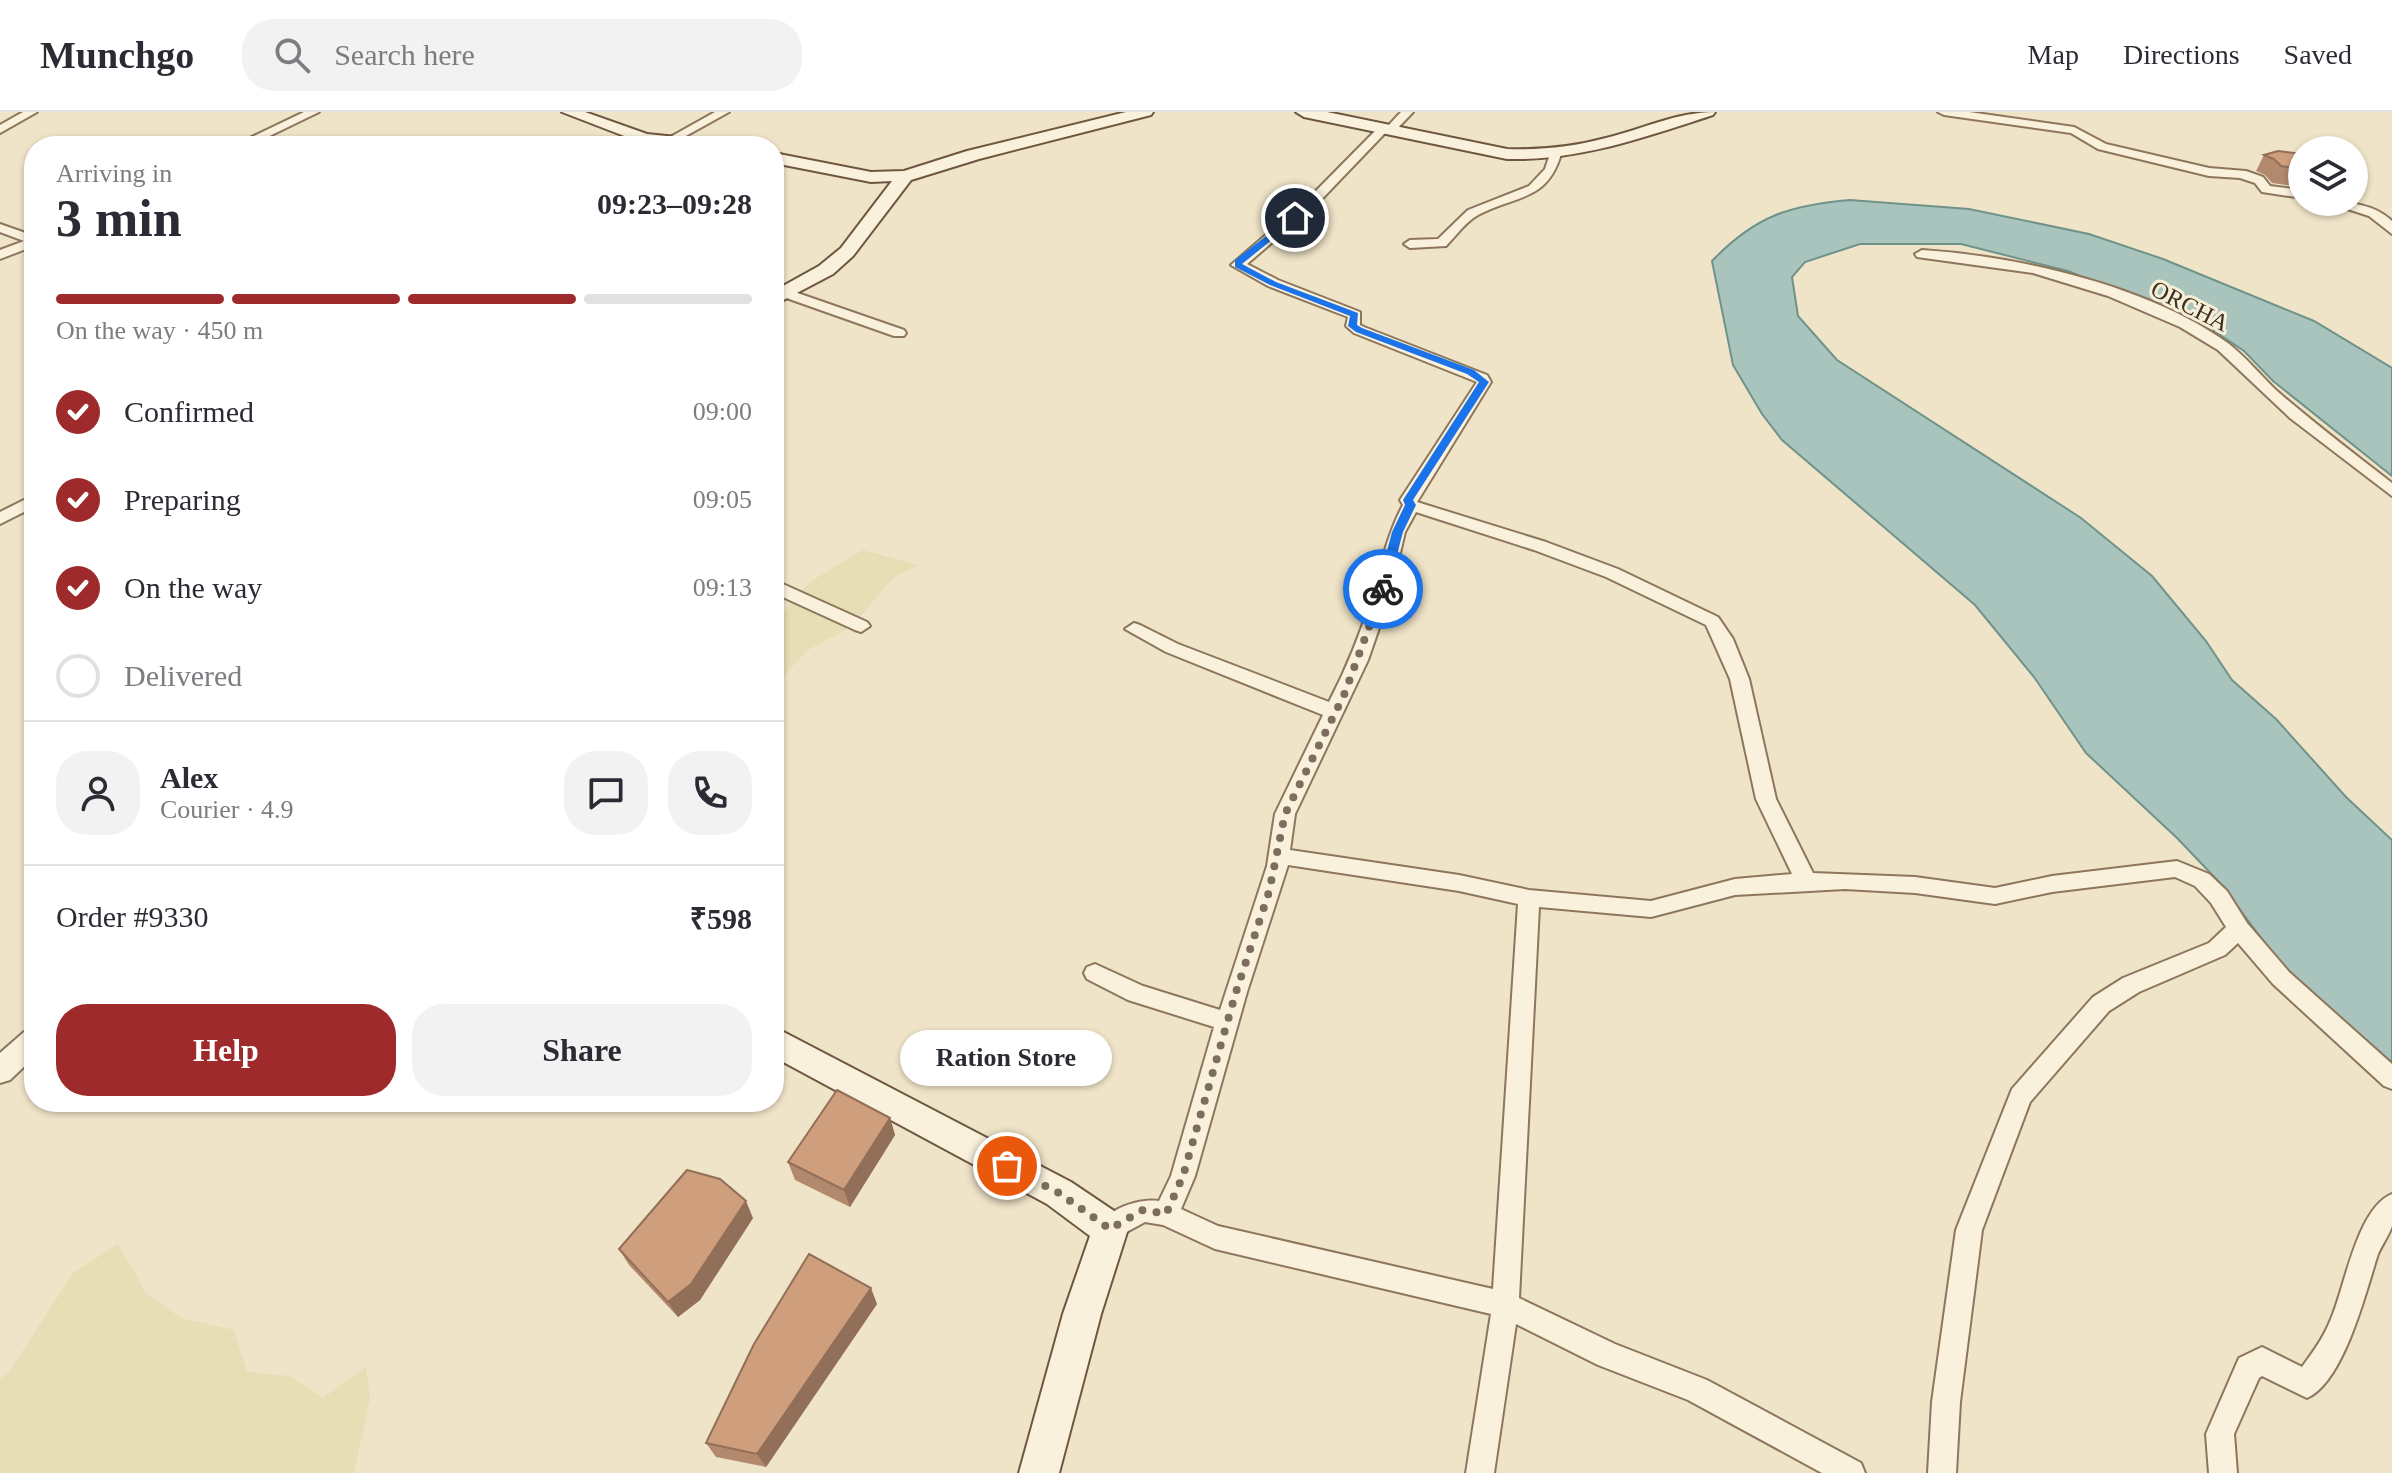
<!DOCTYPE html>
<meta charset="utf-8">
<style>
body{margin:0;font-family:Georgia,serif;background:#f2f2f3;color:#2b2b33;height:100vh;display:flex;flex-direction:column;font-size:30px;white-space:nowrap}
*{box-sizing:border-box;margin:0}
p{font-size:26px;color:#7c7c81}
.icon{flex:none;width:44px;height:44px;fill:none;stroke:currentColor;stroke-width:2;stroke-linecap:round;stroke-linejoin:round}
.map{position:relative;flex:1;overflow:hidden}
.drawer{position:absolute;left:24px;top:24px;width:760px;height:976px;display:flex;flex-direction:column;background:#fff;border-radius:32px;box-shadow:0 2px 6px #0004}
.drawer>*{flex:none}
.fabs{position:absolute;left:2288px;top:24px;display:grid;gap:16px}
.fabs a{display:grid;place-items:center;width:80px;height:80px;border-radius:50%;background:#fff;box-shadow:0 2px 6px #0004;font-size:40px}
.pin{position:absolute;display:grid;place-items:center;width:68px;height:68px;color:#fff;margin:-34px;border:4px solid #fff;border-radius:50%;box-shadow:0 2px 8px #0007}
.courier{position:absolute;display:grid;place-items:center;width:80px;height:80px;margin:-40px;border:6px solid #1a73e8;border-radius:50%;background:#fff;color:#222;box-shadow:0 2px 10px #0007}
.bubble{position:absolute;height:56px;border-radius:28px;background:#fff;box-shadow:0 2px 6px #0004;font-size:26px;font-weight:800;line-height:56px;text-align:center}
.summary em{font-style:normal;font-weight:800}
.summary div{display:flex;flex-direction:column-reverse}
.summary{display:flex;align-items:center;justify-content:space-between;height:136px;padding:0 32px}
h1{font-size:52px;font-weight:800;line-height:60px}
.bar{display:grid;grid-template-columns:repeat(4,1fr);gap:12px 8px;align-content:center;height:96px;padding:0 32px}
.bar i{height:10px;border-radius:6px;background:#e1e1e2}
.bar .selected{background:#9e2a2b}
.bar p{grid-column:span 4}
.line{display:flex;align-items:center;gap:20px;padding:0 32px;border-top:2px solid #e1e1e2}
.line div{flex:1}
.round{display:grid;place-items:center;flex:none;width:84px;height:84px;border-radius:32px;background:#f2f2f3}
ol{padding:0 32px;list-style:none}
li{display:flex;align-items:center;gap:24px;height:88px}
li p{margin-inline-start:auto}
li .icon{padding:8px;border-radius:50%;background:#9e2a2b;color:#fff;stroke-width:4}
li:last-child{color:#7c7c81}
li i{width:44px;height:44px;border:4px solid #e1e1e2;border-radius:50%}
.cta{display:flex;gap:16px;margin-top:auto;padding:16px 32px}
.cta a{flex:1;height:92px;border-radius:32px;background:#9e2a2b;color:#fff;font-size:32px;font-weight:800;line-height:92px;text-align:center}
.cta a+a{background:#f2f2f3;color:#2b2b33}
header{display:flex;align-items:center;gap:48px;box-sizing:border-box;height:112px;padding:0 40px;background:#fff;border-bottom:2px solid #e1e1e2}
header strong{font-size:38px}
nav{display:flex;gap:44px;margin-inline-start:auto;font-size:28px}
.search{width:560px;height:72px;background:#f2f2f3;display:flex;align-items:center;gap:20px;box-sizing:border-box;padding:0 28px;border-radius:32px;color:#7c7c81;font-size:30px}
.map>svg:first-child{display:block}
.farmland{fill:#e6deb5}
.water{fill:#a9c4bc;stroke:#6f938a;stroke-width:2}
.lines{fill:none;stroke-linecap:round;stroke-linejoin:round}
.minor-casing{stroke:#8d765c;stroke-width:4}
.tertiary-casing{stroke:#8d765c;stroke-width:4}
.secondary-casing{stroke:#6f573f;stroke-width:4}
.minor{fill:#faf1dc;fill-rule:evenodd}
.tertiary{fill:#faf1dc;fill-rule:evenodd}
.secondary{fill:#faf1dc;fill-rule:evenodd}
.wall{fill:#b2896c}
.shaded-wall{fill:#916f58}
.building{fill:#cf9f7d;stroke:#916f58;stroke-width:2}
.route{fill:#1a73e8}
.done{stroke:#7c6e5b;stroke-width:8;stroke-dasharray:0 14.4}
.labels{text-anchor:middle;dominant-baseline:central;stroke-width:6;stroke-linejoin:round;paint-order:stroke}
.far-street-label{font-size:24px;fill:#3d2e20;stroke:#f7eed8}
</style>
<header>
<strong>Munchgo</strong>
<div class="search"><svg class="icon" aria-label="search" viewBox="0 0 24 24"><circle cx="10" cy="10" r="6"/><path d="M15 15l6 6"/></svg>Search here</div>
<nav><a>Map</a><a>Directions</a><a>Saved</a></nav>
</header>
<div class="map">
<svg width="2392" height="1361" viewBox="0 0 2392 1361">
<rect width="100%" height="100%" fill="#f0e4c8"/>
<path class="farmland" d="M863,438L918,453L894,465L851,515L808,538L784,563L774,578V511L811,469Z
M118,1132L146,1181L181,1206L234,1218L247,1260L290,1264L323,1286L366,1255L370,1287L354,1361H0V1267L9,1260L73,1161Z"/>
<path class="water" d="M1850,88L1969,97L2089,122L2163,147L2314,209L2392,256V364L2273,269L2244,239L2214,219L2068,159L1961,132H1860L1805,150L1792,165L1798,204L1837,248L2081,406L2152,464L2206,529L2232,568L2276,607L2346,685L2392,728V962L2297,874L2219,770L2177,726L2086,641L2034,565L1975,493L1782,328L1762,302L1733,253L1712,149C1755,104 1790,93 1850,88Z"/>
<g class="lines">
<g class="minor-casing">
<path id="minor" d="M23,0H37L0,21V13Z
M304,0H319L249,34H233Z
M715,0H729L675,30L665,28Z
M1401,0H1413L1394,20H1386L1318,91L1247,152L1278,168L1360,200V213L1364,215L1487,263L1491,270L1417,390L1546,430L1618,457L1718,505L1733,527L1749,567L1776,687L1813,761L1915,765L1995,776L2052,764L2177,749L2209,762L2227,779L2247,811L2289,860L2392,952V977L2384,974L2273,872L2238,831L2225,843L2139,880L2109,899L2030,990L1982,1118L1960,1290L1956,1361H1928L1932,1290L1956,1118L2012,977L2093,885L2123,866L2209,831L2226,815L2211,791L2195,774L2175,765L2052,780L1995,792L1915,781L1845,777L1735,783L1651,805L1539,795L1519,1186L1615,1232L1707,1268L1861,1351L1865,1361H1822L1688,1288L1598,1253L1516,1212L1494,1361H1466L1491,1202L1215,1137L1163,1113L1145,1110L1110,1129L1101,1125L1097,1117C1106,1097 1139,1086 1159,1089L1171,1064L1214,915L1128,888L1087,867L1084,861L1087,855L1095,852L1143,874L1220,898L1267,754L1275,702L1323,603L1166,540L1125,517L1134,511L1140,513L1178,532L1329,590C1346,557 1360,523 1371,487C1381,454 1387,423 1403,393L1400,388L1477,270L1354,221L1346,214L1348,205L1268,174L1231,153L1310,85L1379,15H1387ZM1416,400L1534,438L1606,465L1706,513L1730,567L1756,687L1792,762L1735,767L1651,789L1529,778L1459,763L1290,738L1295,702L1368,548L1389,487L1405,420ZM1288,753L1459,779L1518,792L1493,1177L1218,1114L1181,1097L1195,1064L1247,880Z
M1938,0H1969L2074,15L2106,32L2209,56L2246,59L2263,65L2270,74L2302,78V86L2262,80L2255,71L2240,66L2209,64L2098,37L2071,21L1944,3Z
M1551,39L1561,42C1547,90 1515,83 1478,103C1465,110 1456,124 1446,134L1410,136L1404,132L1410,128L1438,127L1468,98L1529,74L1545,57Z
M2326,90C2350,90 2374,92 2392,109V122L2369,104Z
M0,112L34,124V134L0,147V138L24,129L0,120Z
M1922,138C2018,144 2150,174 2229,232C2247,246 2261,264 2277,279C2314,311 2353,341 2392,371V384L2290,306L2218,238L2180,215L2108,184L2033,161L1917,145L1915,142Z
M783,176L904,218L906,221L904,224H894L778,183V177Z
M34,383V395L0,412V400Z
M774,468L867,510L870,514L861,520L855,518L774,481Z
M2392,1082C2392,1092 2392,1105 2392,1114C2389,1123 2382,1133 2378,1142C2366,1179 2344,1270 2307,1286L2262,1264L2259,1266L2234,1322L2237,1361H2209L2206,1322L2239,1246L2262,1235L2302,1255C2313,1240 2324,1225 2331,1207C2345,1175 2357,1096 2392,1082Z"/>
</g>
<g class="tertiary-casing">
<path id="tertiary" d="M34,916V945L10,968L0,971V941L24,920Z"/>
</g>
<g class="secondary-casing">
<path id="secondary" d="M562,0H585L647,22L715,29L723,34L645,32Z
M1126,0H1153L1151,3L979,47L911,68L853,144L833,162L774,193V179L819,154L841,136L892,69L871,70L774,51V41L871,60L904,59L967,39Z
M1296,0H1327L1507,37C1541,38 1573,35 1606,26C1643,17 1677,0 1715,0L1713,3C1645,25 1579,49 1507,47L1304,5Z
M774,915L1071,1070L1123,1105L1128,1117L1101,1202L1059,1361H1019L1063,1202L1090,1124L1047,1092L774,945Z"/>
</g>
<use href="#minor" class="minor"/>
<use href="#tertiary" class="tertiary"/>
<use href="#secondary" class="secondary"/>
</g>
<path class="wall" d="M2302,42V75L2272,71L2265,63L2256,59L2264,43Z
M890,1006L895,1023L850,1095L795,1068L788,1050Z
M753,1106L700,1188L678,1205L629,1153L619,1137Z
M877,1192L766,1355L716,1345L706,1331Z"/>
<path class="shaded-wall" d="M890,1006L895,1023L850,1095L844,1078Z
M746,1089L753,1106L700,1188L678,1205L668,1190Z
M871,1176L877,1192L766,1355L757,1342Z"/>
<path class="building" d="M2278,39L2302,42V57L2281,54L2274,47L2264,43Z
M837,978L890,1006L844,1078L788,1050Z
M687,1058L720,1067L746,1089L691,1172L668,1190L619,1137Z
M809,1142L871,1176L757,1342L706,1331L754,1232Z"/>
<path class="route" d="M1292,104L1299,106L1242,152L1276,170L1358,201L1357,213L1362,216L1474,258L1489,270L1413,388L1416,393L1403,420L1388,477L1383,481L1377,477L1392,420L1405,393L1403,388L1479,270L1467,262L1356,220L1348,214L1350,204L1270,173L1235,155V148Z"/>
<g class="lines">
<path class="done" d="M1007,1054L1059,1081L1110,1117L1143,1098L1166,1102L1183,1064L1236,880L1269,780L1285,702L1344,583L1383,477"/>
</g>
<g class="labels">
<g class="far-street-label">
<text transform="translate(2190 194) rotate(27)">ORCHA</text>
</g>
</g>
</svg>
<div class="fabs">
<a><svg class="icon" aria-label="layers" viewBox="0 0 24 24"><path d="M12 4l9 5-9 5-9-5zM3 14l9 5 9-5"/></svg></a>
</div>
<div class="pin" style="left:1007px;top:1054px;background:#ea580c"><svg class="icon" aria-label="bag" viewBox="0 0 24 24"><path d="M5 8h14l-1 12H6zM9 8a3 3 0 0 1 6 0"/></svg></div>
<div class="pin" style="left:1295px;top:106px;background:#1f2937"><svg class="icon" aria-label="home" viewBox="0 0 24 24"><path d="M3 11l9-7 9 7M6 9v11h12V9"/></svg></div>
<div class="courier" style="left:1383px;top:477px"><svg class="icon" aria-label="bike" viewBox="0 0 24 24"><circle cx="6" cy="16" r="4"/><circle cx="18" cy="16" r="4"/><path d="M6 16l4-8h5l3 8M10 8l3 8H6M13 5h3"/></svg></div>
<div class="bubble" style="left:900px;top:918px;width:212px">Ration Store</div>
<section class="drawer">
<div class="summary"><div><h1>3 min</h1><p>Arriving in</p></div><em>09:23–09:28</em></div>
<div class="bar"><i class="selected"></i><i class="selected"></i><i class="selected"></i><i></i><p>On the way · 450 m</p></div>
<ol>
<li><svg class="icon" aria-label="check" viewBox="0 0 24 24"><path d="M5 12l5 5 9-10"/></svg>Confirmed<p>09:00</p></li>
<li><svg class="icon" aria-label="check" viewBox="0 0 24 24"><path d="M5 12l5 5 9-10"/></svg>Preparing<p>09:05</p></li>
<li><svg class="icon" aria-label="check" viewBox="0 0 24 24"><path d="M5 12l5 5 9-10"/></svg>On the way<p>09:13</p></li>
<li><i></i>Delivered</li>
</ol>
<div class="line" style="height:144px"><a class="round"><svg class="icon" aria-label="person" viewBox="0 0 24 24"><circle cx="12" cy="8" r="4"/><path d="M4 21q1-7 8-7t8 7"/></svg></a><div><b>Alex</b><p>Courier · 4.9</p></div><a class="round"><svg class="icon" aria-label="chat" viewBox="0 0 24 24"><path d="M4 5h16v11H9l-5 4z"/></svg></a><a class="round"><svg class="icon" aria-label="phone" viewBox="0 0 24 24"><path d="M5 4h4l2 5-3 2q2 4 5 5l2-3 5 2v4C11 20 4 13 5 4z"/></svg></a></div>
<div class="line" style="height:104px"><div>Order #9330</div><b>₹598</b></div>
<div class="cta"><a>Help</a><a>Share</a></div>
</section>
</div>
